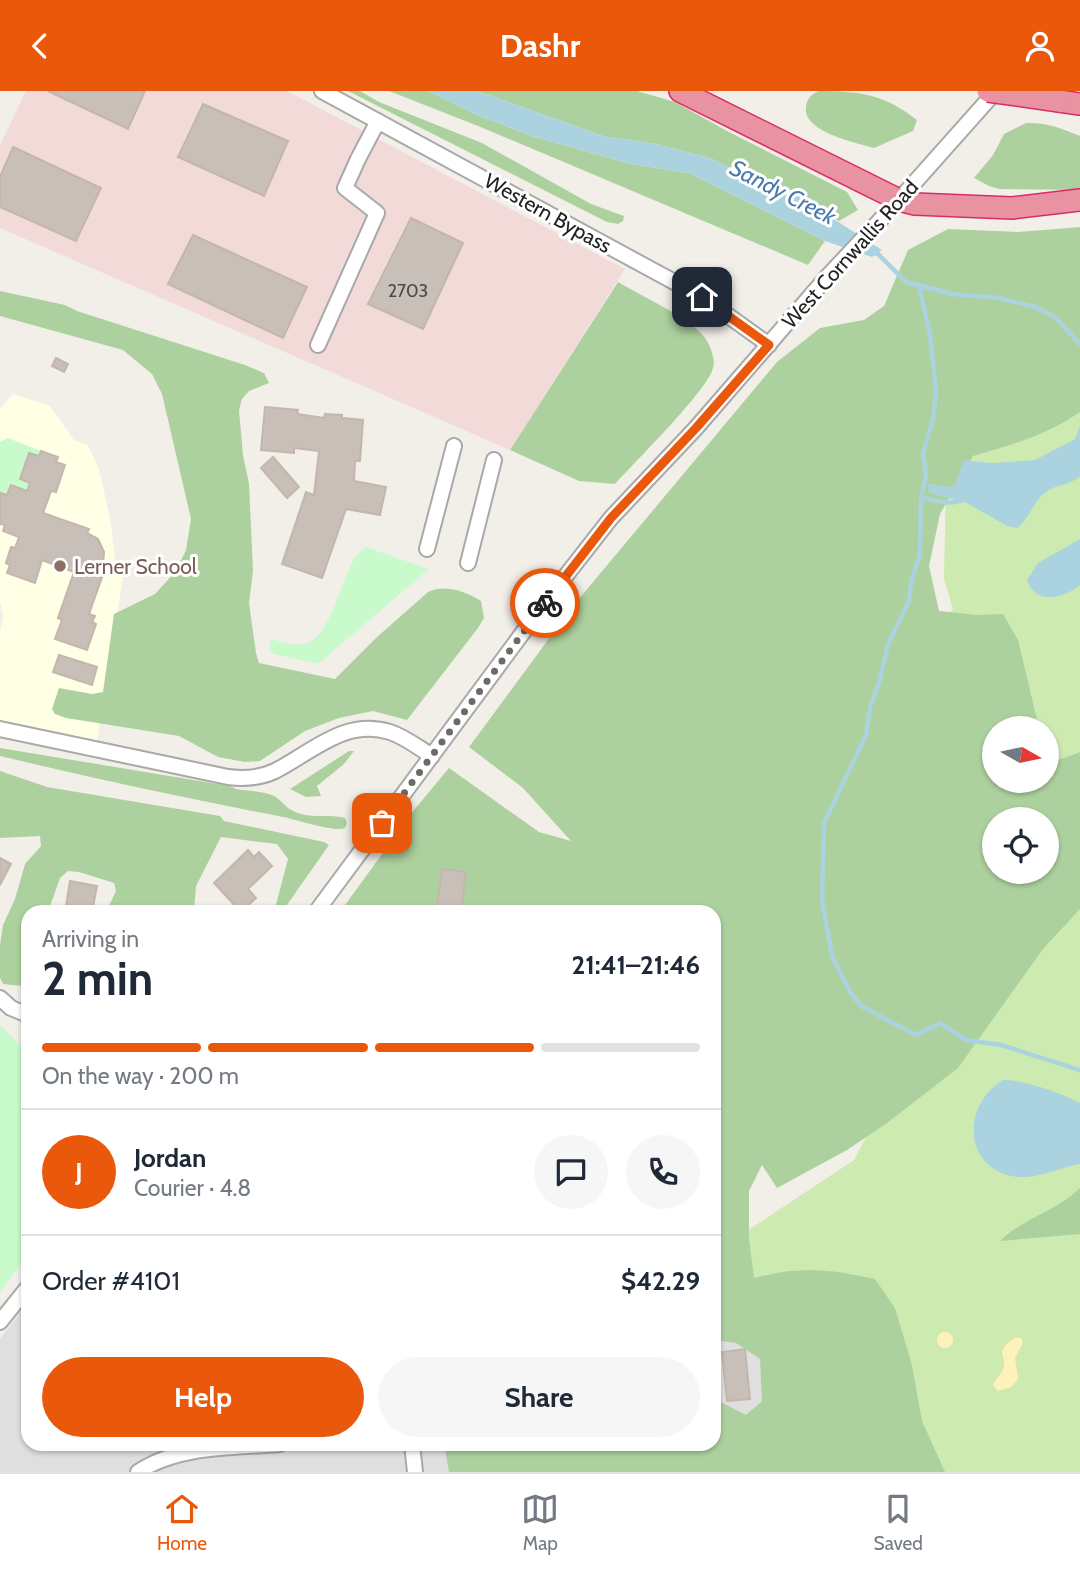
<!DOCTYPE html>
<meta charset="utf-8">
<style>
body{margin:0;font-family:Cabin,sans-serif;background:#f6f6f7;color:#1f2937;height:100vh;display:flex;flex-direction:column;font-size:26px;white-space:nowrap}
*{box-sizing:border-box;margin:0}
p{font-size:23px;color:#747a83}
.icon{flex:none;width:38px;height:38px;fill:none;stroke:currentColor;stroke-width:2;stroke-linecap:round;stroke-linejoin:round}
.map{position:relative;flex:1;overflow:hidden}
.drawer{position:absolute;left:21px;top:814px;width:700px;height:546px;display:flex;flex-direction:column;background:#fff;border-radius:21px;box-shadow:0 2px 5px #0004}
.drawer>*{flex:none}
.needle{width:46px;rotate:99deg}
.fabs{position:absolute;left:982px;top:625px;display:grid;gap:14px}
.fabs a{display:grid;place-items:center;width:77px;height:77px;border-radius:50%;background:#fff;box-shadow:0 2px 5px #0004;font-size:35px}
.pin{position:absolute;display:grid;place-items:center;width:60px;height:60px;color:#fff;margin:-30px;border-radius:14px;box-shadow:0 4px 10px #0006}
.courier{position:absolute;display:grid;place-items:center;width:70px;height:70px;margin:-35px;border:5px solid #ea580c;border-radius:50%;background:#fff;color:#222;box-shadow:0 2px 9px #0007}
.summary em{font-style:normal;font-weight:800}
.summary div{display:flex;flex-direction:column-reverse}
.summary{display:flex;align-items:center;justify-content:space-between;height:119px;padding:0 21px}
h1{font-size:46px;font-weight:800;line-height:52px}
.bar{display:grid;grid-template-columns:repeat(4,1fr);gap:10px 7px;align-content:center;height:84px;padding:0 21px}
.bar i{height:9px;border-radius:5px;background:#e0e1e3}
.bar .selected{background:#ea580c}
.bar p{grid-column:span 4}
.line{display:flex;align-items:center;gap:18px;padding:0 21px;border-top:2px solid #e0e1e3}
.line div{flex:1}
.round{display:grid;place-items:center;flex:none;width:74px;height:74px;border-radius:37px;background:#f6f6f7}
.cta{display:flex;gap:14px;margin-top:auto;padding:14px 21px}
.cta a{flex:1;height:80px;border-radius:42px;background:#ea580c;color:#fff;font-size:28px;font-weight:800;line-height:80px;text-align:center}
.cta a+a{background:#f6f6f7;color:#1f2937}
header{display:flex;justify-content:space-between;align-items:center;height:91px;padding:0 21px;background:#ea580c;color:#fff;font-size:32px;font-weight:800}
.dock{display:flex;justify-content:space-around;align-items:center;height:98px;border-top:2px solid #e0e1e3;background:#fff;font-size:19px;color:#747a83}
.dock a{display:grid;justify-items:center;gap:4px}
.dock .selected{color:#ea580c}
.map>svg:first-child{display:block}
.residential{fill:#e0dfdf}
.commercial{fill:#f2dad9}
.education{fill:#ffffe5}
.grass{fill:#cdebb0;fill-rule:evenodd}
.forest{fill:#add19e;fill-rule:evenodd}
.sand{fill:#fff1ba}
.park{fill:#c8facc}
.water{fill:#aad3df}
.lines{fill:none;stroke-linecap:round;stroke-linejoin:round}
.stream{stroke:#aad3df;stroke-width:4.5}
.building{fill:#c7bfb8;stroke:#c4b6ab;stroke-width:2}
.minor-casing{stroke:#a9a9a9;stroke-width:18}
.highway-casing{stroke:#dc2a67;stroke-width:24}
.minor{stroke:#fff;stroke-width:14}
.highway{stroke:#e892a2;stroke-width:21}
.highway-bridge-casing{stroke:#dc2a67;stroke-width:24;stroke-linecap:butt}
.highway-bridge{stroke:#e892a2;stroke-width:21}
.done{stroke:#6b6a68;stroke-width:7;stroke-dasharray:0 12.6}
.route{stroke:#ea580c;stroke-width:9}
.education-dot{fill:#8d6e63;stroke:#fff;stroke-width:2.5}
.labels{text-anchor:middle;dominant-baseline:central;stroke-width:6;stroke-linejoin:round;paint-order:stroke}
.number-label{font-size:18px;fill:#4b4948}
.street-label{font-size:21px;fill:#222;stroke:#fff}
.education-label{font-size:21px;fill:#785e54;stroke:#fff;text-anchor:start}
.water-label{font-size:23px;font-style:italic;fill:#4a7aab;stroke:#fff}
</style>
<header><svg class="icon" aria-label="back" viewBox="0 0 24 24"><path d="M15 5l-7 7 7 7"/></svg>Dashr<svg class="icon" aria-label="person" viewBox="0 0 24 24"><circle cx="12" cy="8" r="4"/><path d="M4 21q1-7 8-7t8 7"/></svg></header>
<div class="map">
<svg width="1080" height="1381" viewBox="0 0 1080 1381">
<rect width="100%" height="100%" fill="#f2efe9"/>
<path class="residential" d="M714,1069L828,1381H0V1248L28,1211V1353H714Z"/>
<path class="commercial" d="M26,0H287L625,178L510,359L0,137V54Z"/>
<path class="education" d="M13,303L50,315L74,349L88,354L100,381L111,433L115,470L124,481L97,650L9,634L0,630V541L3,525L0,510V318Z"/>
<path class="grass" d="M1080,316V1381H942L744,1213L747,1140L854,1069L895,991L901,578L953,518L944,488L946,388L963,360ZM994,637H1046V690H994ZM994,728H1046V780H994Z"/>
<path class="forest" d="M348,0H360L379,11L482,52L591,113L624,125L623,130L618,133L607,131Z
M389,0H428L477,24L532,45L631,73L689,82L825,150L808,174L483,37Z
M477,0H637L675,11L727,40L847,101L858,119L839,130L793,102L749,86L710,67L655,53L603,45Z
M819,0C860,0 884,3 917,29L913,40L874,57C857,52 802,41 806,16C807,8 811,3 819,0Z
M1026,32C1046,31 1061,37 1080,45V99L999,98L989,95L974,87L993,64L1004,43Z
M1080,136V321C1047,344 1011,354 973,365L940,423L929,475L939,520L977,524L1003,523L1018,549L1039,637H994V690H1046L1047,660L1059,669L1080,661V818L1043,858L958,977L887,1032L847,1059L777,1097L762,1074L749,1100V1148L754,1187C797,1175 832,1178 875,1188L895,1217L912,1274L922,1330L945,1381H449L444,1353H714V1304L719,1310L746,1324L762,1310L760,1268L736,1252L714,1249V821H340L414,719L449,677L539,741L571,750L523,697L469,656L573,515L777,271L820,237L864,229L884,215L908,159L948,138L1018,141ZM994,728H1046V780H994Z
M618,191C639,204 693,228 705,247C710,254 716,268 713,277C708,299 634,372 615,393L579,390L510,359Z
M0,200L65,214L77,220L245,274L264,282L269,292L249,300L242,308L239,319L243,364L249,393L253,480L249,512L256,562L259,572L335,588L376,547L428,501C445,493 465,500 481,510L484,527L478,537L407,629L373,620L339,627L305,640L260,670L245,671L218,666L179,645L66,627L55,623L52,618L59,597L92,603L103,601L114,523L155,503L176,480L186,459L191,428L162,303L152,283L123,259L0,225Z
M0,657L230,695L236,698C247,700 264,700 274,705C284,711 286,719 301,723C316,727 330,723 345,727L347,732L345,737C335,742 292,727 278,725C185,707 92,687 0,665Z
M349,660H354L344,673L317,695L321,705L306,706L290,698Z
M0,680L47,696L220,725L224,730L324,751L329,754L282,821H274L288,768L277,753L221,746L196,795L194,821H106L116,800L114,792L79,781L68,780L60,787L48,821H28V867L22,895L3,893L0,887V854L3,834L15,808L25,773L41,755L40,745L0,747Z
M1080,1097V1143L1000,1150C1023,1127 1057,1120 1080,1097Z"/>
<path class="sand" d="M937 1249a8 8 0 1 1 16 0a8 8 0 1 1-16 0Z
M1014,1247H1021L1023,1252L1015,1267L1018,1288L1011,1296L998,1300L993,1294C996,1288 1001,1284 1003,1278C1008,1264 993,1262 1014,1247Z"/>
<path class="park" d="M8,347L41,360L39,365L29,362L20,388L30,392L27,400L7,404L1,402L0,405V351Z
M366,456L429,478L318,573L274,563L269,559L271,548C282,551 299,557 310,551C331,540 342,487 354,468C357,463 362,460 366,456Z
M0,934L28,962V1164L0,1201Z"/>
<path class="water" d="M428,0H477L603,45L655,53L710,67L749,86L793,102L882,159L872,166L825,150L689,82L631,73L532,45L477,24Z
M1080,335V385C1068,396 1057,392 1045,402C1033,411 1029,428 1017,437L1007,435L965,411L929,402L928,393L949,396L955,394L964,369L993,372L1035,369L1075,348Z
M1080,448V494C1065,507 1035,515 1027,489L1038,472Z
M1003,989C1022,988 1063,1003 1080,1012V1073C1058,1077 1034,1090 1011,1085C961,1073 964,1012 1003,989Z"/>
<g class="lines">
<path class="stream" d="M871,161L878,163L906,191L952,203L999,207L1035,216L1055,226L1080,253
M919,194L930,244L936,301L933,329L923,362L926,385L921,407L920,463L911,491L909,510L888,553L879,592L870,616L866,644L824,732L822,809L832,865L850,901L861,915L916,944L940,932L966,949L1001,954L1080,979
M921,407C937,408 948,416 965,408"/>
</g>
<path class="building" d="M48,0H145L128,38Z
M203,13L288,50L264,105L178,66Z
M13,56L101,97L76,150L0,116V86Z
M411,127L463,152L423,238L368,213Z
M193,144L307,196L283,247L168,193Z
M56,267L68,273L64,281L52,275Z
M265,316L298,319L297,323L324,327L325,323L342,324V327L363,329L360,370H355L354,390L386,396L380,424L346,418L322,487L282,473L306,401L314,404L319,360L294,357V362L261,359Z
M41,360L58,366L56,371L65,374L56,401L51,400L43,422L89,438L87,442L98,448L104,461L103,474L106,475L89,523L95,525L92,531L96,533L87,559L55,548L62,529L58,527L74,481L42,469L35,492L7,482L10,474L6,472L11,456L15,457L19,446L3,440L5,434L0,433V405L1,402L7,404L11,394L27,400L30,392L20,388L29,362L39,365Z
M273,366L299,396L287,407L261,377Z
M59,564L97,576L92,594L53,581Z
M248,759L254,766L259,761L272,775L248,798L256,807L241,821L214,792Z
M0,767L11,773L0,794Z
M442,778L466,781L461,821L437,817Z
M70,790L97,795L92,821H65Z
M745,1258L750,1308L727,1310L722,1261Z"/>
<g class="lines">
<g class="minor-casing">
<path id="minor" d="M322,0L702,206L769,254
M318,254L377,122L345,97L358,68L378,30
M427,458L454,355
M468,472L494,369
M0,638L228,686C244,688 260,687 275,680C312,661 345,627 390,641C405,646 419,657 432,665
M316,821L550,505L611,427L696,337L827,186L899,109L996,0
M0,907L11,917L28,924
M0,1231L28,1196
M412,1353L415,1381
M138,1381C178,1354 233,1357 280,1353"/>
</g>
<g class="highway-casing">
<path id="highway" d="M680,0L899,109L915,113L1012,117L1080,109
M1059,10L1080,13"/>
</g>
<use href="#minor" class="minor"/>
<use href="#highway" class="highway"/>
<g class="highway-bridge-casing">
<path id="highway-bridge" d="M988,0L1059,10"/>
</g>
<use href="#highway-bridge" class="highway-bridge"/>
</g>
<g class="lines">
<path class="done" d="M382,732L545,512"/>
<path class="route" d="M545,512L611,427L696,337L769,254L702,206"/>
</g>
<circle class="education-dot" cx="60" cy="475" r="7"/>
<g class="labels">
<g class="number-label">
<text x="408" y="200">2703</text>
</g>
<g class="street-label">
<text transform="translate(548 122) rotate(29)">Western Bypass</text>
<text transform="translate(850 163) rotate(-48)">West Cornwallis Road</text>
</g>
<g class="education-label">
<text x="74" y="475">Lerner School</text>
</g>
<g class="water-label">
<text transform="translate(783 101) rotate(27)">Sandy Creek</text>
</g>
</g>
</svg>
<div class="fabs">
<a><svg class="needle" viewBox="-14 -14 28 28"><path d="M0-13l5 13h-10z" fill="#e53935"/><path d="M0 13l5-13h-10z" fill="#747a83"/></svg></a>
<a><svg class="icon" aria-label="locate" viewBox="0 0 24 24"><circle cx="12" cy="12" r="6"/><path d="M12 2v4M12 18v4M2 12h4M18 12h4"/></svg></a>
</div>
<div class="pin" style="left:382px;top:732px;background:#ea580c"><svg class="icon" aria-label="bag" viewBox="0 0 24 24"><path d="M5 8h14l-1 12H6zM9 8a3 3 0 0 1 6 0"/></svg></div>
<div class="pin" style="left:702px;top:206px;background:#1f2937"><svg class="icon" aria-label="home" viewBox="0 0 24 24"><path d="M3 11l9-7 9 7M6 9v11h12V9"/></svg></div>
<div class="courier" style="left:545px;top:512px"><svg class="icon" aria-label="bike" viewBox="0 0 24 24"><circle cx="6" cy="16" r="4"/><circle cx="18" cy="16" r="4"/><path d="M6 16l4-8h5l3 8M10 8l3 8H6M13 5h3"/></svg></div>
<section class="drawer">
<div class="summary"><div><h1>2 min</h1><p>Arriving in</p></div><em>21:41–21:46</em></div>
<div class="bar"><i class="selected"></i><i class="selected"></i><i class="selected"></i><i></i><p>On the way · 200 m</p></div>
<div class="line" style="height:126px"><b class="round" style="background:#ea580c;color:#fff">J</b><div><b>Jordan</b><p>Courier · 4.8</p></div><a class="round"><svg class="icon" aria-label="chat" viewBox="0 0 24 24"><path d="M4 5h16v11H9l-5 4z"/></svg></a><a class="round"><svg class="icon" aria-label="phone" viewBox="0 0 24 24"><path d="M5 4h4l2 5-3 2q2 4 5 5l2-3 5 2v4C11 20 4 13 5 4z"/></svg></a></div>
<div class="line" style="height:91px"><div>Order #4101</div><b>$42.29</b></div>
<div class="cta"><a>Help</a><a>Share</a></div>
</section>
</div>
<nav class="dock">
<a class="selected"><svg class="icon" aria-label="home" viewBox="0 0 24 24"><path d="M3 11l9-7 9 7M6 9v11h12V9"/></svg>Home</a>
<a><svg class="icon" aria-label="map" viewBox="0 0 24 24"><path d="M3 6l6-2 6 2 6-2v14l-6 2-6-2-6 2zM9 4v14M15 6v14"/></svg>Map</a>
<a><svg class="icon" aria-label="saved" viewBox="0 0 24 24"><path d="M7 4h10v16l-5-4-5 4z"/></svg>Saved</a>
</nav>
